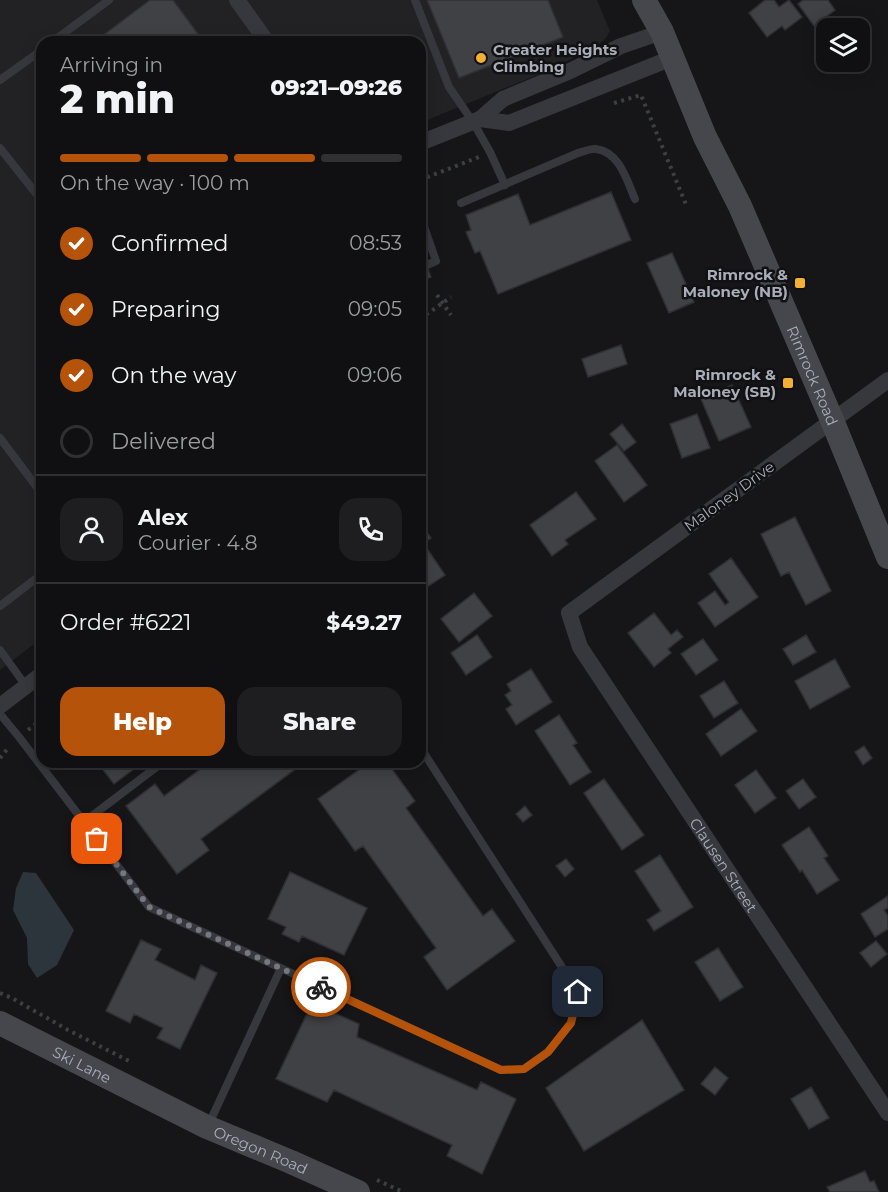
<!DOCTYPE html>
<meta charset="utf-8">
<style>
body{margin:0;font-family:Montserrat,sans-serif;background:#1e1e20;color:#f1f3f6;height:100vh;display:flex;flex-direction:column;font-size:22px;white-space:nowrap}
*{box-sizing:border-box;margin:0}
p{font-size:20px;color:#9c9d9f}
.icon{flex:none;width:33px;height:33px;fill:none;stroke:currentColor;stroke-width:2;stroke-linecap:round;stroke-linejoin:round}
.map{position:relative;flex:1;overflow:hidden}
.sheet{position:absolute;left:36px;top:36px;width:390px;height:732px;display:flex;flex-direction:column;background:#101012;border-radius:18px;box-shadow:0 3px 15px #0003,0 0 0 2px #303032}
.sheet>*{flex:none}
.fabs{position:absolute;left:816px;top:18px;display:grid;gap:12px}
.fabs a{display:grid;place-items:center;width:54px;height:54px;border-radius:12px;background:#101012;box-shadow:0 3px 15px #0003,0 0 0 2px #303032;font-size:30px}
.pin{position:absolute;display:grid;place-items:center;width:51px;height:51px;color:#fff;margin:-26px;border-radius:12px;box-shadow:0 3px 9px #0006}
.courier{position:absolute;display:grid;place-items:center;width:60px;height:60px;margin:-30px;border:4px solid #b45309;border-radius:50%;background:#fff;color:#222;box-shadow:0 2px 8px #0007}
.overview em{font-style:normal;font-weight:800}
.overview div{display:flex;flex-direction:column-reverse}
.overview{display:flex;align-items:center;justify-content:space-between;height:102px;padding:0 24px}
h1{font-size:39px;font-weight:800;line-height:45px}
.bar{display:grid;grid-template-columns:repeat(4,1fr);gap:9px 6px;align-content:center;height:72px;padding:0 24px}
.bar i{height:8px;border-radius:4px;background:#303032}
.bar .selected{background:#b45309}
.bar p{grid-column:span 4}
.line{display:flex;align-items:center;gap:15px;padding:0 24px;border-top:2px solid #303032}
.line div{flex:1}
.round{display:grid;place-items:center;flex:none;width:63px;height:63px;border-radius:18px;background:#1e1e20}
ol{padding:0 24px;list-style:none}
li{display:flex;align-items:center;gap:18px;height:66px}
li p{margin-inline-start:auto}
li .icon{padding:6px;border-radius:50%;background:#b45309;color:#fff;stroke-width:4}
li:last-child{color:#9c9d9f}
li i{width:33px;height:33px;border:3px solid #303032;border-radius:50%}
.cta{display:flex;gap:12px;margin-top:auto;padding:12px 24px}
.cta a{flex:1;height:69px;border-radius:18px;background:#b45309;color:#fff;font-size:24px;font-weight:800;line-height:69px;text-align:center}
.cta a+a{background:#1e1e20;color:#f1f3f6}
.map>svg:first-child{display:block}
.built{fill:#222225}
.water{fill:#2c353c}
.building{fill:#404145;stroke:#303034;stroke-width:1.5}
.lines{fill:none;stroke-linecap:round;stroke-linejoin:round}
.path{stroke:#3d3f44;stroke-width:4;stroke-dasharray:3 4.5;stroke-linecap:butt}
.lane{stroke:#37383d;stroke-width:8}
.street{stroke:#37383d;stroke-width:16}
.secondary{stroke:#45474d;stroke-width:24}
.done{stroke:#757880;stroke-width:6;stroke-dasharray:0 10.8}
.route{stroke:#b45309;stroke-width:8}
.poi-dot{fill:#f2b134;stroke:#111113;stroke-width:2}
.labels{text-anchor:middle;dominant-baseline:central;stroke-width:5;stroke-linejoin:round;paint-order:stroke}
.poi-label{font-size:15px;font-weight:bold;fill:#a8adb8;stroke:#111113;text-anchor:end}
.street-label{font-size:15px;fill:#a8adb8;stroke:#111113}
</style>
<div class="map">
<svg width="888" height="1192" viewBox="0 0 888 1192">
<rect width="100%" height="100%" fill="#161618"/>
<path class="built" d="M0,0H597L610,31L606,38L598,45L554,68L420,123V42H42V638L0,670Z"/>
<path class="water" d="M23,872L36,873L74,930L57,965L37,978L28,964L27,938L13,910L16,888Z"/>
<path class="building" d="M150,0H173L204,42H94Z
M427,0H548L563,37L459,78Z
M765,0H774L779,7L789,0L802,17L785,30L782,26L767,37L749,13Z
M803,0H828L835,10L814,26L798,4Z
M611,192L631,240L498,294L480,251L475,253L466,232L471,230L466,215L518,194L530,225Z
M420,248L431,277L420,281Z
M672,253L694,302L669,313L647,263Z
M621,345L627,364L588,377L582,359Z
M732,385L751,427L719,441L701,399Z
M697,414L710,448L682,458L670,424Z
M622,424L636,442L624,451L610,434Z
M617,445L647,485L624,502L595,461Z
M576,492L596,519L565,540L568,544L552,556L530,525Z
M795,517L831,591L806,605L789,572L781,576L761,534Z
M420,522L431,538L421,545L426,552L428,550L445,575L424,589L420,583Z
M731,558L758,597L715,627L698,603L715,591L725,605L729,602L709,574Z
M474,593L492,616L459,642L441,619Z
M654,613L671,635L677,630L683,637L668,649L671,653L654,667L628,633Z
M477,635L492,657L466,675L451,653Z
M806,635L816,652L793,665L783,649Z
M703,639L718,660L696,675L681,654Z
M835,659L850,687L810,709L795,681Z
M531,669L552,702L516,725L506,709L512,705L505,695L511,691L507,684Z
M724,681L738,703L714,718L700,696Z
M741,709L757,731L721,756L706,734Z
M559,715L577,743L573,745L591,772L570,785L535,731Z
M864,746L872,758L863,765L855,752Z
M97,762H143L114,784Z
M210,762H305L201,839L209,850L177,874L126,806L155,784L164,796Z
M370,762H387L415,801L406,808L483,916L492,909L515,941L447,990L424,957L436,948L363,846L355,851L318,799Z
M756,770L776,798L755,813L735,785Z
M604,779L644,835L622,850L584,793Z
M803,779L816,797L799,809L786,791Z
M525,806L532,815L523,822L516,814Z
M809,827L828,856L824,858L839,880L817,894L802,870L800,872L782,845Z
M660,855L693,907L654,931L647,920L661,911L635,871Z
M566,859L574,869L565,877L556,866Z
M290,872L367,908L344,955L302,936L299,942L282,934L286,927L268,919Z
M888,896V908L884,910L888,916V929L875,937L861,914Z
M141,940L161,949L155,960L195,980L201,965L217,973L180,1049L157,1038L163,1028L134,1014L130,1023L106,1011Z
M876,941L887,954L871,967L860,953Z
M718,948L743,987L720,1001L695,962Z
M312,1003L359,1024L357,1037L477,1090L481,1082L516,1099L482,1174L447,1156L452,1145L334,1090L327,1102L276,1079Z
M642,1020L684,1090L584,1151L546,1088Z
M715,1067L728,1078L715,1095L701,1084Z
M811,1087L829,1118L809,1129L791,1099Z
M865,1171L870,1182L874,1181L879,1192H830L827,1187Z"/>
<g class="lines">
<path class="path" d="M614,103L641,95L687,207
M420,180L479,157
M437,295L451,315
M420,319L451,297
M28,730L42,719
M0,758L9,747
M0,993L12,998L68,1030L129,1061
M377,1180L403,1192"/>
<path class="lane" d="M415,0L449,87L473,122L490,152L505,185
M52,42L109,0
M0,80L42,50
M0,148L42,201
M461,203L578,153C583,152 591,148 596,149C620,152 627,181 635,199
M420,215L436,261L427,265
M0,438L42,494
M0,606L42,574
M0,650L26,686
M0,714L19,737L149,907L501,1070L524,1069L548,1052L571,1023L578,992L420,747
M84,822L163,762
M208,1126L281,968"/>
<g class="street">
<path d="M237,0L267,42"/>
<path d="M480,119L509,123L672,58"/>
<path d="M420,143L480,119L503,99L570,71L621,46L662,32"/>
<path id="s1" d="M888,380L569,613L580,647L888,1113"/>
<path d="M0,706L42,674"/>
</g>
<g class="secondary">
<path id="s2" d="M644,0L662,32L705,137L740,206L832,420L888,557"/>
<path id="s3" d="M0,1023L207,1127L291,1162L358,1192"/>
</g>
</g>
<g class="lines">
<path class="done" d="M97,839L149,907L321,987"/>
<path class="route" d="M321,987L501,1070L524,1069L548,1052L571,1023L578,992"/>
</g>
<g class="poi-dot">
<circle cx="481" cy="58" r="6"/>
<rect x="794" y="277" width="12" height="12" rx="3"/>
<rect x="782" y="377" width="12" height="12" rx="3"/>
</g>
<g class="labels">
<g class="poi-label">
<text x="493" y="49" text-anchor="start">Greater Heights<tspan x="493" dy="17">Climbing</tspan></text>
<text x="788" y="274">Rimrock &amp;<tspan x="788" dy="17">Maloney (NB)</tspan></text>
<text x="776" y="374">Rimrock &amp;<tspan x="776" dy="17">Maloney (SB)</tspan></text>
</g>
<g class="street-label">
<text stroke="none"><textPath href="#s2" startOffset="412">Rimrock Road</textPath></text>
<text transform="translate(729 496) rotate(-36)">Maloney Drive</text>
<text stroke="none"><textPath href="#s1" startOffset="692">Clausen Street</textPath></text>
<text stroke="none"><textPath href="#s3" startOffset="92">Ski Lane</textPath></text>
<text stroke="none"><textPath href="#s3" startOffset="290">Oregon Road</textPath></text>
</g>
</g>
</svg>
<div class="fabs">
<a><svg class="icon" aria-label="layers" viewBox="0 0 24 24"><path d="M12 4l9 5-9 5-9-5zM3 14l9 5 9-5"/></svg></a>
</div>
<div class="pin" style="left:97px;top:839px;background:#ea580c"><svg class="icon" aria-label="bag" viewBox="0 0 24 24"><path d="M5 8h14l-1 12H6zM9 8a3 3 0 0 1 6 0"/></svg></div>
<div class="pin" style="left:578px;top:992px;background:#1f2937"><svg class="icon" aria-label="home" viewBox="0 0 24 24"><path d="M3 11l9-7 9 7M6 9v11h12V9"/></svg></div>
<div class="courier" style="left:321px;top:987px"><svg class="icon" aria-label="bike" viewBox="0 0 24 24"><circle cx="6" cy="16" r="4"/><circle cx="18" cy="16" r="4"/><path d="M6 16l4-8h5l3 8M10 8l3 8H6M13 5h3"/></svg></div>
<section class="sheet">
<div class="overview"><div><h1>2 min</h1><p>Arriving in</p></div><em>09:21–09:26</em></div>
<div class="bar"><i class="selected"></i><i class="selected"></i><i class="selected"></i><i></i><p>On the way · 100 m</p></div>
<ol>
<li><svg class="icon" aria-label="check" viewBox="0 0 24 24"><path d="M5 12l5 5 9-10"/></svg>Confirmed<p>08:53</p></li>
<li><svg class="icon" aria-label="check" viewBox="0 0 24 24"><path d="M5 12l5 5 9-10"/></svg>Preparing<p>09:05</p></li>
<li><svg class="icon" aria-label="check" viewBox="0 0 24 24"><path d="M5 12l5 5 9-10"/></svg>On the way<p>09:06</p></li>
<li><i></i>Delivered</li>
</ol>
<div class="line" style="height:108px"><a class="round"><svg class="icon" aria-label="person" viewBox="0 0 24 24"><circle cx="12" cy="8" r="4"/><path d="M4 21q1-7 8-7t8 7"/></svg></a><div><b>Alex</b><p>Courier · 4.8</p></div><a class="round"><svg class="icon" aria-label="phone" viewBox="0 0 24 24"><path d="M5 4h4l2 5-3 2q2 4 5 5l2-3 5 2v4C11 20 4 13 5 4z"/></svg></a></div>
<div class="line" style="height:78px"><div>Order #6221</div><b>$49.27</b></div>
<div class="cta"><a>Help</a><a>Share</a></div>
</section>
</div>
